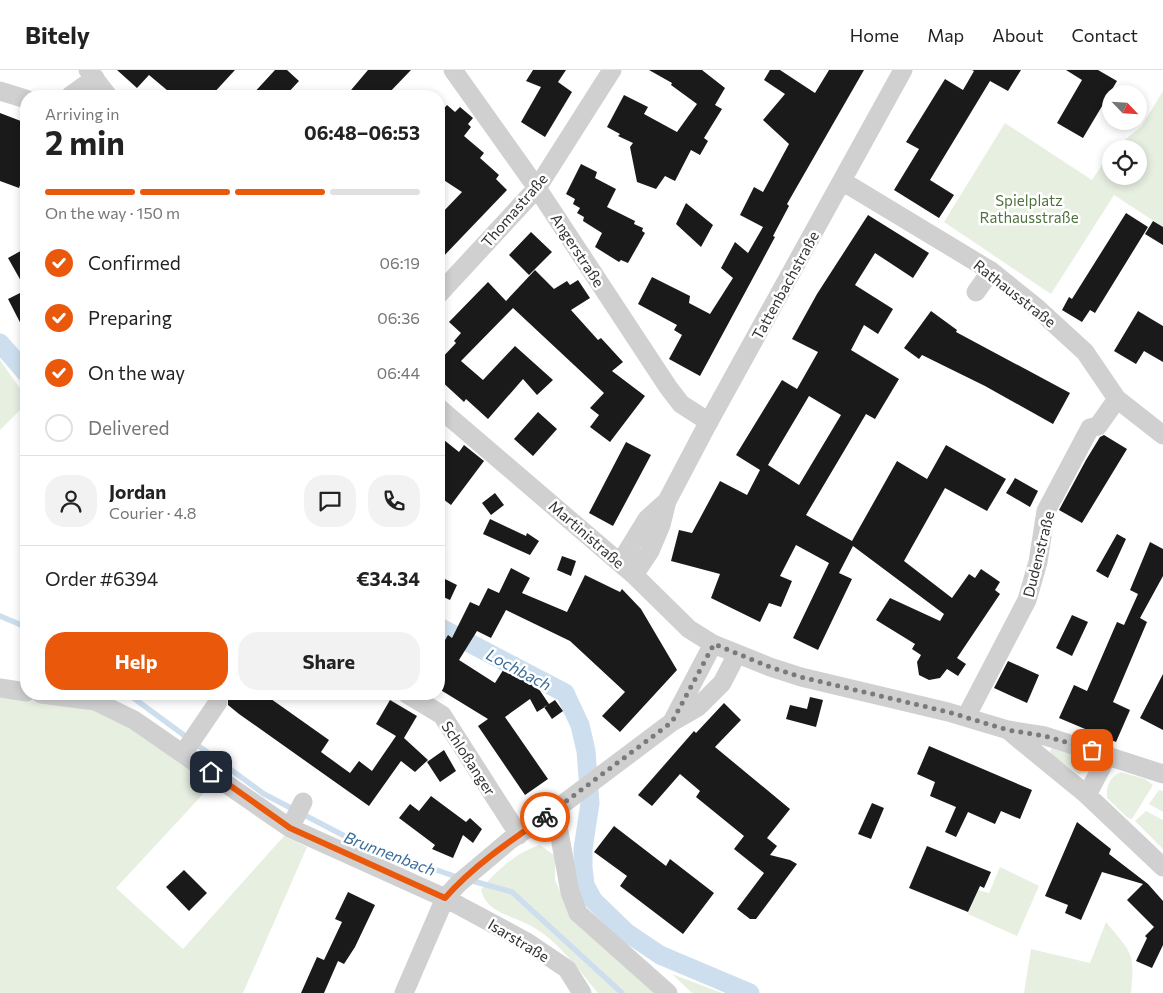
<!DOCTYPE html>
<meta charset="utf-8">
<style>
body{margin:0;font-family:Commissioner,sans-serif;background:#f2f2f2;color:#222;height:100vh;display:flex;flex-direction:column;font-size:19px;white-space:nowrap}
*{box-sizing:border-box;margin:0}
p{font-size:16px;color:#767676}
.icon{flex:none;width:28px;height:28px;fill:none;stroke:currentColor;stroke-width:2;stroke-linecap:round;stroke-linejoin:round}
.map{position:relative;flex:1;overflow:hidden}
.details{position:absolute;left:20px;top:20px;width:425px;height:610px;display:flex;flex-direction:column;background:#fff;border-radius:20px;box-shadow:0 2px 8px #0003}
.details>*{flex:none}
.needle{width:32px;rotate:115deg}
.controls{position:absolute;left:1102px;top:15px;display:grid;gap:10px}
.controls a{display:grid;place-items:center;width:45px;height:45px;border-radius:50%;background:#fff;box-shadow:0 2px 8px #0003;font-size:25px}
.pin{position:absolute;display:grid;place-items:center;width:42px;height:42px;color:#fff;margin:-21px;border-radius:10px;box-shadow:0 2px 8px #0006}
.courier{position:absolute;display:grid;place-items:center;width:50px;height:50px;margin:-25px;border:4px solid #ea580c;border-radius:50%;background:#fff;color:#222;box-shadow:0 1px 6px #0007}
.summary em{font-style:normal;font-weight:700}
.summary div{display:flex;flex-direction:column-reverse}
.summary{display:flex;align-items:center;justify-content:space-between;height:85px;padding:0 25px}
h1{font-size:32px;font-weight:700;line-height:38px}
.bar{display:grid;grid-template-columns:repeat(4,1fr);gap:8px 5px;align-content:center;height:60px;padding:0 25px}
.bar i{height:6px;border-radius:4px;background:#e0e0e0}
.bar .active{background:#ea580c}
.bar p{grid-column:span 4}
.line{display:flex;align-items:center;gap:12px;padding:0 25px;border-top:1px solid #e0e0e0}
.line div{flex:1}
.round{display:grid;place-items:center;flex:none;width:52px;height:52px;border-radius:20px;background:#f2f2f2}
ol{padding:0 25px;list-style:none}
li{display:flex;align-items:center;gap:15px;height:55px}
li p{margin-inline-start:auto}
li .icon{padding:5px;border-radius:50%;background:#ea580c;color:#fff;stroke-width:4}
li:last-child{color:#767676}
li i{width:28px;height:28px;border:2px solid #e0e0e0;border-radius:50%}
.action{display:flex;gap:10px;margin-top:auto;padding:10px 25px}
.action a{flex:1;height:58px;border-radius:20px;background:#ea580c;color:#fff;font-size:20px;font-weight:700;line-height:58px;text-align:center}
.action a+a{background:#f2f2f2;color:#222}
header{display:flex;align-items:center;gap:30px;box-sizing:border-box;height:70px;padding:0 25px;background:#fff;border-bottom:1px solid #e0e0e0}
header strong{font-size:24px}
nav{display:flex;gap:28px;margin-inline-start:auto;font-size:18px}
.map>svg:first-child{display:block}
.green{fill:#e7efe1}
.lines{fill:none;stroke-linecap:round;stroke-linejoin:round}
.stream{stroke:#cddfef;stroke-width:5.5}
.canal{stroke:#cddfef;stroke-width:19}
.building{fill:#1a1a1a;fill-rule:evenodd}
.minor{stroke:#d0d0d0;stroke-width:19}
.done{stroke:#7a7a7a;stroke-width:5;stroke-dasharray:0 9}
.route{stroke:#ea580c;stroke-width:6}
.labels{text-anchor:middle;dominant-baseline:central;stroke-width:5;stroke-linejoin:round;paint-order:stroke}
.park-label{font-size:15px;fill:#50723d;stroke:#fff}
.street-label{font-size:15px;fill:#333;stroke:#fff}
.water-label{font-size:16px;font-style:italic;fill:#3b6c9a;stroke:#fff}
</style>
<header>
<strong>Bitely</strong>
<nav><a>Home</a><a>Map</a><a>About</a><a>Contact</a></nav>
</header>
<div class="map">
<svg width="1163" height="923" viewBox="0 0 1163 923">
<rect width="100%" height="100%" fill="#fff"/>
<path class="green" d="M1163,21V157L1114,125L1051,224L944,152L1005,53L1092,110L1111,81V106H1139V79H1113L1141,57Z
M0,290L26,327V334L0,360Z
M0,618L94,635L217,709L116,818L183,879L284,766L307,777L243,923H0Z
M1054,677L1086,688L1092,696L1089,702L1078,704L1051,684L1050,680Z
M1121,702L1145,709L1153,715L1132,749L1128,748L1107,728C1106,715 1110,707 1121,702Z
M1159,720L1163,721V742L1149,734Z
M1146,741L1163,750V779L1135,751Z
M540,775L555,786V810L568,839L659,923H598C577,898 556,867 525,853C507,844 487,842 481,820C495,801 517,782 540,775Z
M1000,797L1039,816L1017,866L968,844L978,820L989,823Z
M1106,852C1132,884 1135,881 1131,923H1024L1031,879L1090,893Z
M672,904L722,923H692Z"/>
<g class="lines">
<path class="stream" d="M0,546L26,557
M128,624L264,724L360,774L460,808
M469,810L512,822L622,923"/>
<path class="canal" d="M0,273L26,303
M439,557L565,623L580,655L586,681L590,733L583,779V797L585,815L593,830L626,862L660,885L750,923"/>
</g>
<path class="building" d="M117,0H235L211,26H174L149,5L137,18Z
M275,0H287L299,11L285,26H251Z
M368,0H411L386,26H346Z
M533,0H566L558,12L572,22L545,67L521,52L541,17L526,11Z
M649,0H702L725,18L715,35L722,39L704,68L708,71L700,85L691,80L675,111L665,106L656,119L637,112L630,77L633,73L618,66L620,64L607,57L624,25L648,37L644,44L677,62L697,34L671,15L672,13Z
M770,0H780L815,23L829,0H864L787,134L789,136L773,166L775,167L700,306L669,289L682,265L674,260L677,255L638,234L652,207L690,226L689,233L710,244L733,208L721,198L735,172L748,183L763,157L740,145L754,117L763,122L789,74L763,50L785,24L764,10Z
M972,0H1021L1008,21L990,11L930,110L954,125L939,148L894,120L919,79L906,72L945,9L963,20L974,1Z
M1066,0H1098L1117,11L1083,68L1057,53L1082,10Z
M447,35L455,42L460,37L473,48L468,54L471,57L464,66L484,83L480,88L499,105L496,109L507,120L439,191V146L462,122L439,107V44Z
M0,43L26,53V86L23,97L26,98L19,118L0,111Z
M581,94L597,102L595,108L616,119L607,137L635,151L634,154L643,158L642,161L645,163L628,193L621,190L619,192L595,177L602,163L583,151L584,147L577,143L580,138L573,134L575,129L566,124Z
M686,133L713,155L701,177L676,154Z
M1126,143L1148,157L1095,243L1090,240L1082,252L1062,240L1069,227L1072,229Z
M868,145L929,183L913,208L875,183L855,215L893,239L878,264L864,255L851,280L899,309L875,349L866,344L806,445L852,471L897,391L927,409L946,375L1006,409L987,441L945,418L904,491L952,528L969,504L975,508L981,499L1000,512L995,520L1000,524L957,588L966,594L958,606L947,599L940,608L929,610L919,605L917,592L921,585L912,579L915,574L876,550L890,528L940,551L944,544L853,476L839,503L852,509L818,580L793,568L829,493L796,475L780,506L792,511L781,537L769,533L760,552L711,528L720,504L671,491L679,460L692,463L720,411L747,425L760,400L736,385L782,310L797,319L818,282L792,269L817,224ZM809,326L841,345L799,415L768,395Z
M1153,151L1163,157V175L1145,164Z
M531,162L552,182L529,205L509,185Z
M26,178V264L8,229L26,220L8,188Z
M535,200L554,219L567,211L570,215L578,210L590,228L571,240L598,270L601,268L623,292L612,301L645,326L610,372L590,357L599,345L590,338L604,323L513,238L461,291L483,310L515,276L553,310L537,325L523,309L488,349L466,329L464,332L439,309V291L456,273L454,271L461,263L449,252L488,212L506,231Z
M931,241L957,260L956,262L1070,323L1053,354L985,316L922,285L919,289L904,278Z
M1138,241L1163,256V292L1144,281L1136,294L1114,281Z
M538,342L557,359L533,386L514,369Z
M1104,365L1127,379L1082,453L1059,440L1086,390L1100,367Z
M439,366L459,382L464,375L484,391L451,435L439,426Z
M626,372L651,385L613,456L589,443Z
M1015,408L1038,421L1030,437L1006,423Z
M495,423L504,435L491,445L482,433Z
M490,449L526,466L527,463L539,471L530,485L483,464Z
M1117,464L1126,469L1108,508L1096,501Z
M1150,472L1163,479V506L1140,548L1147,552L1113,632L1130,640L1116,672L1059,648L1074,615L1087,621L1117,552L1124,555L1138,524L1130,520Z
M562,486L576,491L571,506L557,500Z
M511,498L530,508L522,523L567,542L585,505L620,522L622,519L641,539L677,600L620,662L602,646L625,622L570,571L506,540L491,568L477,561L459,590L495,613L505,597L519,604L526,600L549,634L555,630L563,641L552,649L544,637L548,635L537,642L530,629L505,647L548,709L525,725L478,656L488,649L439,619V580L448,565L452,568L470,532L479,536L488,518L499,523Z
M443,508L457,515L450,530L439,525V517Z
M1072,545L1088,552L1072,586L1056,578Z
M1008,591L1039,605L1027,633L994,618Z
M1163,604V660L1140,648Z
M225,624H264L329,670L321,682L350,703L359,691L372,701L396,666L376,654L390,630L417,646L404,668L428,690L415,702L401,691L369,736L239,644L228,635V628Z
M810,627L823,630L816,657L786,649L790,635L807,639Z
M724,633L741,650L715,677L790,739L767,768L777,776L770,785L790,790L797,794L756,849H750L737,839L764,803L734,779L744,766L696,727L700,721L680,704L652,736L638,725L694,661L696,663Z
M929,676L1032,720L1020,749L1001,741L995,754L968,742L956,767L945,762L956,737L930,726L935,712L917,704Z
M444,680L456,701L440,712L427,692Z
M431,726L466,752L470,748L482,759L473,773L463,765L453,788L432,779L435,775L399,748L410,734L419,741Z
M872,733L884,738L871,769L858,764Z
M1077,752L1111,779L1109,784L1148,814L1163,831V875L1152,898L1136,891L1147,868L1145,866L1154,857L1127,830L1143,814L1102,802L1081,850L1065,843L1068,835L1045,826Z
M614,756L666,796L670,789L714,823L683,864L620,816L627,806L594,782Z
M927,776L991,802L984,818L980,816L968,842L909,818Z
M184,800L207,823L189,841L166,817Z
M348,822L375,835L355,877L344,894L338,891L324,923H301L317,887L324,890L342,852L335,849Z"/>
<g class="lines">
<path class="minor" d="M88,0L108,26
M453,0L537,118L668,317L681,334L709,352
M0,21L26,29
M70,26L95,8
M842,111L991,201L1037,238L1085,282L1117,329L1163,365
M976,222L991,201
M439,224L537,118L612,0
M439,338L634,505L689,559L713,574L770,597L801,607L948,642L1008,660L1045,666L1163,704
M620,493L647,449L667,431
M634,505L650,481L661,455L667,431L707,355L903,0
M0,618L26,622
M41,624L95,631L134,650L290,758L445,828L527,872L567,899L582,923
M407,624L442,645L519,765
M966,647L1027,530L1038,492L1046,441L1090,358L1098,356L1117,329
M672,652L713,574
M1009,661L1087,725L1163,797
M184,682L218,632
M1087,725L1108,685
M555,740L570,822L578,843L668,923
M290,758L303,732
M404,923L445,828L459,813L510,770L555,740L672,652L698,637L722,613L737,584"/>
</g>
<g class="lines">
<path class="done" d="M545,747L672,652L714,574L770,597L801,607L948,642L1008,660L1045,666L1092,680"/>
<path class="route" d="M211,702L290,758L445,828C473,796 510,771 545,747"/>
</g>
<g class="labels">
<g class="park-label">
<text x="1029" y="130">Spielplatz<tspan x="1029" dy="17">Rathausstraße</tspan></text>
</g>
<g class="street-label">
<text transform="translate(514 140) rotate(-49)">Thomastraße</text>
<text transform="translate(578 180) rotate(57)">Angerstraße</text>
<text transform="translate(785 215) rotate(-61)">Tattenbachstraße</text>
<text transform="translate(1015 223) rotate(38)">Rathausstraße</text>
<text transform="translate(587 464) rotate(41)">Martinistraße</text>
<text transform="translate(1038 484) rotate(-76)">Dudenstraße</text>
<text transform="translate(469 688) rotate(57)">Schloßanger</text>
<text transform="translate(519 870) rotate(31)">Isarstraße</text>
</g>
<g class="water-label">
<text transform="translate(519 599) rotate(28)">Lochbach</text>
<text transform="translate(390 783) rotate(21)">Brunnenbach</text>
</g>
</g>
</svg>
<div class="controls">
<a><svg class="needle" viewBox="-14 -14 28 28"><path d="M0-13l5 13h-10z" fill="#e53935"/><path d="M0 13l5-13h-10z" fill="#767676"/></svg></a>
<a><svg class="icon" aria-label="locate" viewBox="0 0 24 24"><circle cx="12" cy="12" r="6"/><path d="M12 2v4M12 18v4M2 12h4M18 12h4"/></svg></a>
</div>
<div class="pin" style="left:1092px;top:680px;background:#ea580c"><svg class="icon" aria-label="bag" viewBox="0 0 24 24"><path d="M5 8h14l-1 12H6zM9 8a3 3 0 0 1 6 0"/></svg></div>
<div class="pin" style="left:211px;top:702px;background:#1f2937"><svg class="icon" aria-label="home" viewBox="0 0 24 24"><path d="M3 11l9-7 9 7M6 9v11h12V9"/></svg></div>
<div class="courier" style="left:545px;top:747px"><svg class="icon" aria-label="bike" viewBox="0 0 24 24"><circle cx="6" cy="16" r="4"/><circle cx="18" cy="16" r="4"/><path d="M6 16l4-8h5l3 8M10 8l3 8H6M13 5h3"/></svg></div>
<section class="details">
<div class="summary"><div><h1>2 min</h1><p>Arriving in</p></div><em>06:48–06:53</em></div>
<div class="bar"><i class="active"></i><i class="active"></i><i class="active"></i><i></i><p>On the way · 150 m</p></div>
<ol>
<li><svg class="icon" aria-label="check" viewBox="0 0 24 24"><path d="M5 12l5 5 9-10"/></svg>Confirmed<p>06:19</p></li>
<li><svg class="icon" aria-label="check" viewBox="0 0 24 24"><path d="M5 12l5 5 9-10"/></svg>Preparing<p>06:36</p></li>
<li><svg class="icon" aria-label="check" viewBox="0 0 24 24"><path d="M5 12l5 5 9-10"/></svg>On the way<p>06:44</p></li>
<li><i></i>Delivered</li>
</ol>
<div class="line" style="height:90px"><a class="round"><svg class="icon" aria-label="person" viewBox="0 0 24 24"><circle cx="12" cy="8" r="4"/><path d="M4 21q1-7 8-7t8 7"/></svg></a><div><b>Jordan</b><p>Courier · 4.8</p></div><a class="round"><svg class="icon" aria-label="chat" viewBox="0 0 24 24"><path d="M4 5h16v11H9l-5 4z"/></svg></a><a class="round"><svg class="icon" aria-label="phone" viewBox="0 0 24 24"><path d="M5 4h4l2 5-3 2q2 4 5 5l2-3 5 2v4C11 20 4 13 5 4z"/></svg></a></div>
<div class="line" style="height:65px"><div>Order #6394</div><b>€34.34</b></div>
<div class="action"><a>Help</a><a>Share</a></div>
</section>
</div>
